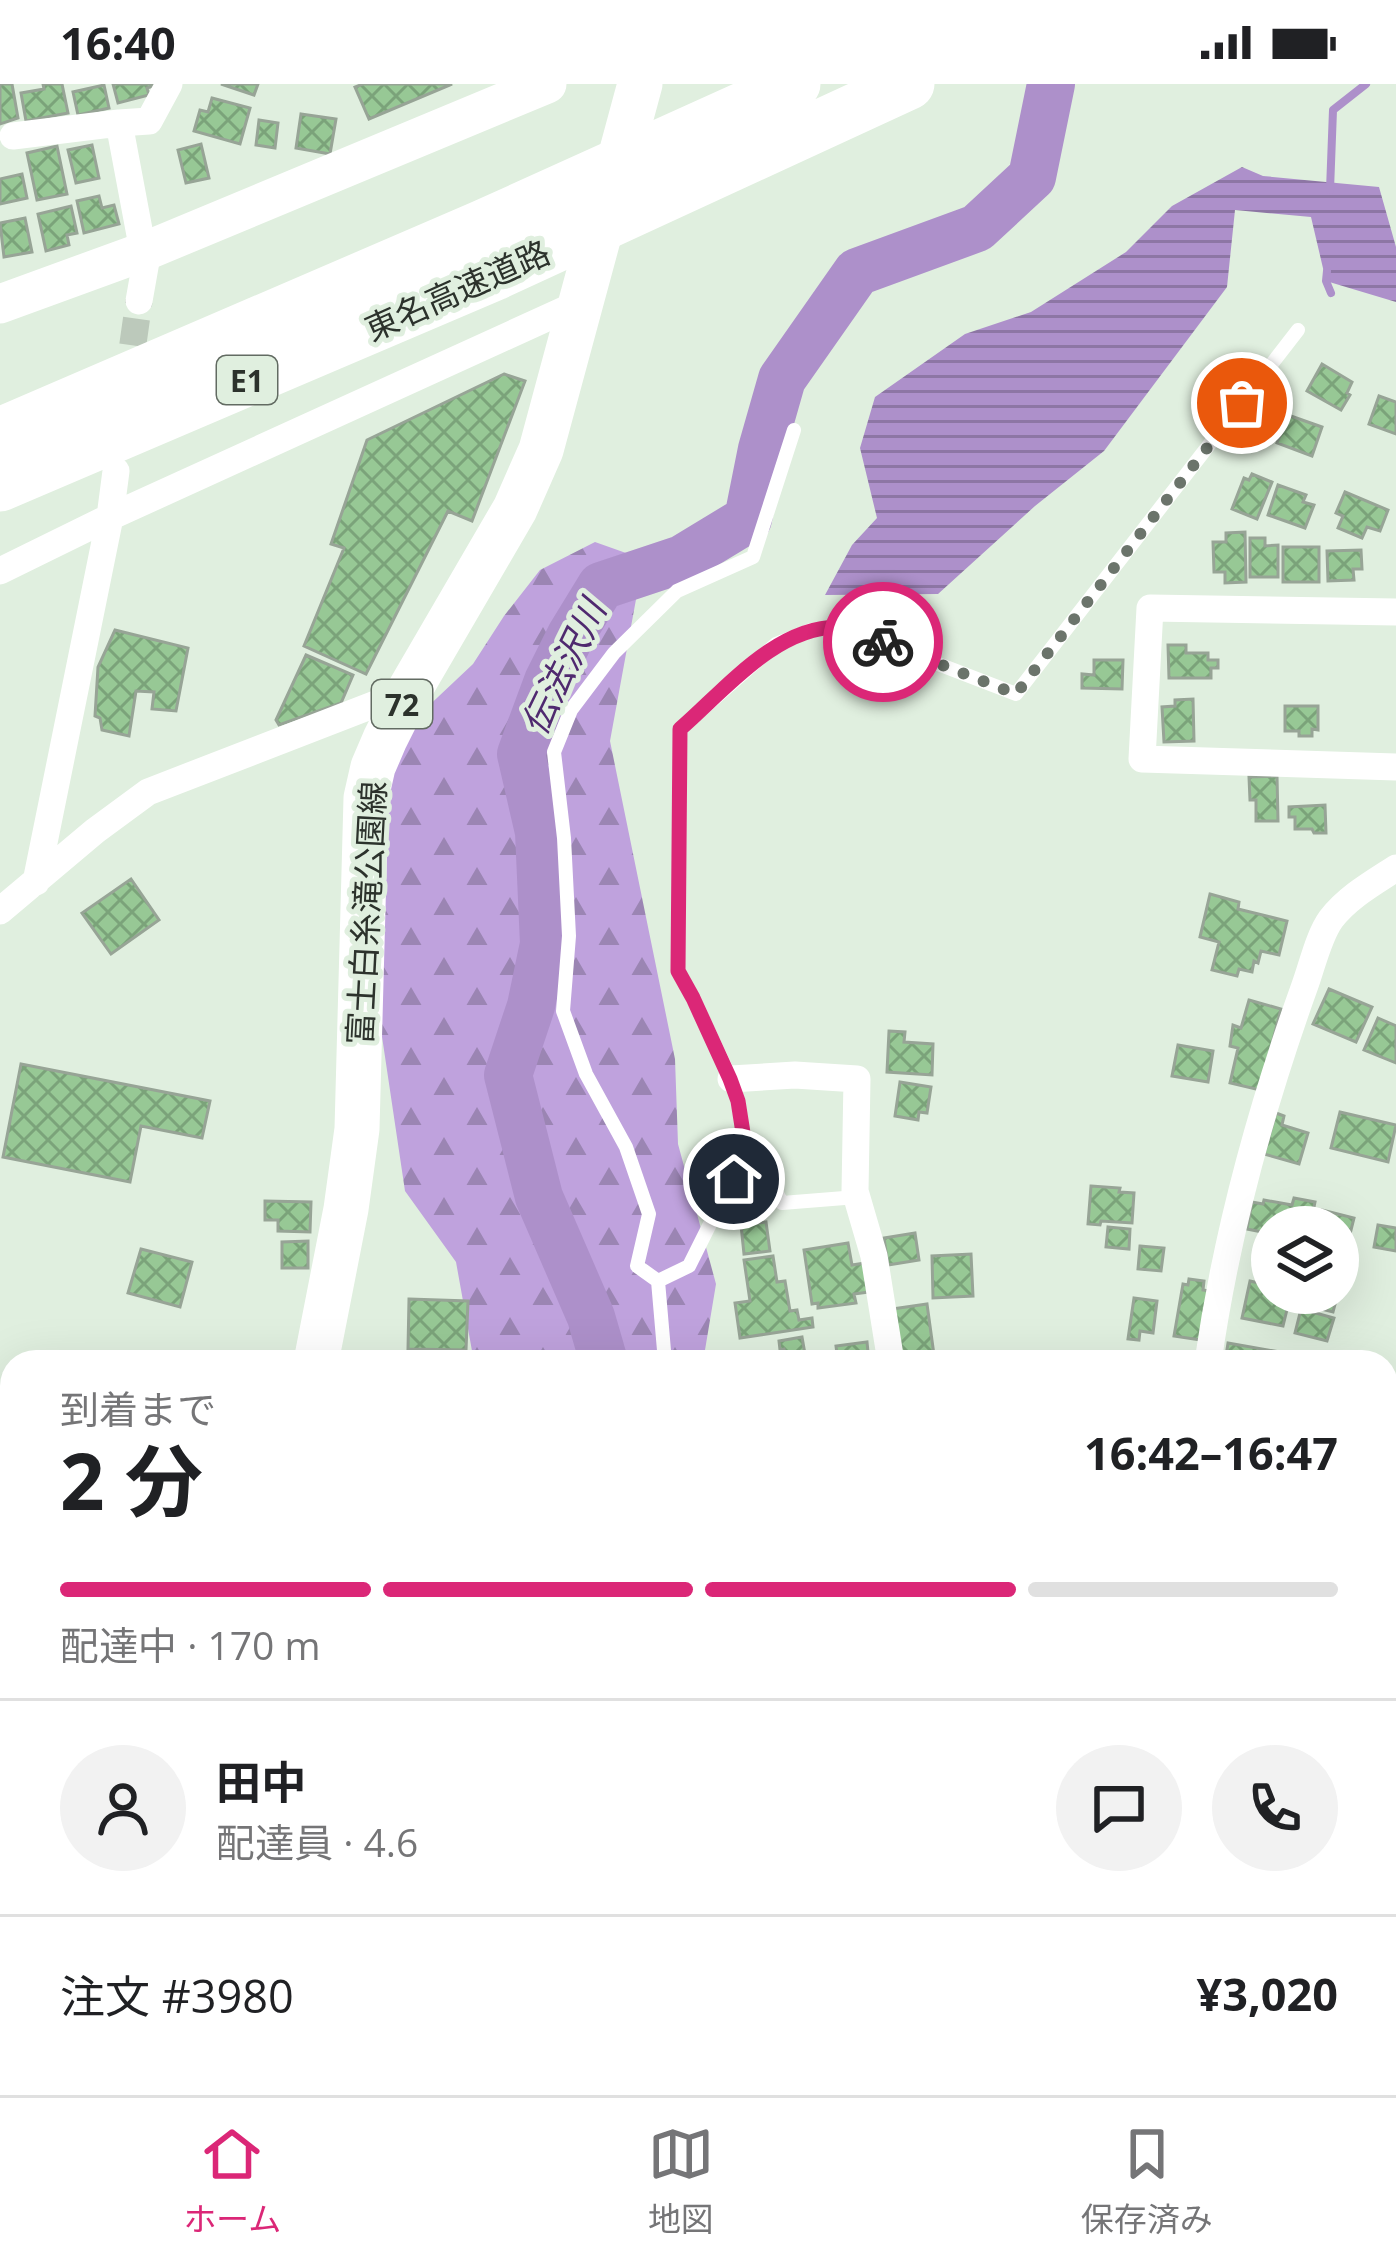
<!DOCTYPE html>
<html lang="ja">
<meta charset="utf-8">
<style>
body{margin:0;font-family:"Open Sans","Noto Sans JP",sans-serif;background:#f2f2f2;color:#202124;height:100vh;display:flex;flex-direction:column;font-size:45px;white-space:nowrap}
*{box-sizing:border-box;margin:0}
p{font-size:39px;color:#757577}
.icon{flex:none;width:66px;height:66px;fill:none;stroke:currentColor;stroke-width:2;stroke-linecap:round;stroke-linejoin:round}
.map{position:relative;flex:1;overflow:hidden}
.details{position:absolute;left:0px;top:1266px;width:1398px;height:747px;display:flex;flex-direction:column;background:#fff;border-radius:36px 36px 0 0;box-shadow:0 12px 48px #0002}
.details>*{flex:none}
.buttons{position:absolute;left:1251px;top:1122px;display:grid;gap:24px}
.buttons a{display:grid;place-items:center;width:108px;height:108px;border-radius:50%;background:#fff;box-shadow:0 12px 48px #0002;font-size:60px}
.pin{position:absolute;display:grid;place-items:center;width:102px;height:102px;color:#fff;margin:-51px;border:6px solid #fff;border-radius:50%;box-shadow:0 3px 12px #0007}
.courier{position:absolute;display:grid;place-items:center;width:120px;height:120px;margin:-60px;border:9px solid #db2777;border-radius:50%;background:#fff;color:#222;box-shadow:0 3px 15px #0007}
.summary em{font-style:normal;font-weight:700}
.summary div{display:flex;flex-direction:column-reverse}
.summary{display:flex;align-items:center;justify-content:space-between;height:204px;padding:0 60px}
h1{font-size:78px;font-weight:700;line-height:90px}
.bar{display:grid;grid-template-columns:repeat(4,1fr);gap:18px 12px;align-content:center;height:144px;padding:0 60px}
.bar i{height:15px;border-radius:9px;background:#e0e0e0}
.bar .current{background:#db2777}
.bar p{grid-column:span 4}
.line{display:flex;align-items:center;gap:30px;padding:0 60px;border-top:3px solid #e0e0e0}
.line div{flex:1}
.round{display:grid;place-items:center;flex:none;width:126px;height:126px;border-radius:63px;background:#f2f2f2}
.status{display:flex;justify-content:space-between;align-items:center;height:84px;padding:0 60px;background:#fff;direction:ltr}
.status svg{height:33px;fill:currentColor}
.tab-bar{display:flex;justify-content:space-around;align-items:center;height:168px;border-top:3px solid #e0e0e0;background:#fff;font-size:33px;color:#757577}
.tab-bar a{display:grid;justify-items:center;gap:6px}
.tab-bar .current{color:#db2777}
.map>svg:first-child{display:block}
.forest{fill:url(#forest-firs)}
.water{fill:url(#water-rules)}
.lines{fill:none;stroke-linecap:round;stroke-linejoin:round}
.stream{stroke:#ad90ca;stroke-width:8}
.river{stroke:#ad90ca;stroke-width:48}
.building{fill:url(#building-cross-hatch);stroke:#97a496;stroke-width:3}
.street-tunnel{stroke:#bcc9bb;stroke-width:27;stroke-dasharray:27 14;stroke-linecap:butt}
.lane{stroke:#fff;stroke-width:14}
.street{stroke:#fff;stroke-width:27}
.secondary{stroke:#fff;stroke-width:39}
.primary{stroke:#fff;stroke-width:45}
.highway{stroke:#fff;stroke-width:51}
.done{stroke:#6b746b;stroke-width:12;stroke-dasharray:0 21.6}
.route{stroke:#db2777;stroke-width:15}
.labels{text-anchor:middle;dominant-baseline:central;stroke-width:10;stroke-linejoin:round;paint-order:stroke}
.shield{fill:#e0efdf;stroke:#626b62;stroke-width:3}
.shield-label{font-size:30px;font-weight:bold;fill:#2c322c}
.street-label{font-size:33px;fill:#2c322c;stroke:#e0efdf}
.water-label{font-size:36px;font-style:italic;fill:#4f296f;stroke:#e0efdf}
</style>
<div class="status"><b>16:40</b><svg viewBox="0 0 49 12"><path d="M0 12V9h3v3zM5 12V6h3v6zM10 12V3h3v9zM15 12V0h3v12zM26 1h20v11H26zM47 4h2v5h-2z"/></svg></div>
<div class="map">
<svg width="1396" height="2011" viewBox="0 0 1396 2011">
<defs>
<pattern id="forest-firs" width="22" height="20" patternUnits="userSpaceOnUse" patternTransform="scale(3)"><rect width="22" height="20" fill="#bfa2dd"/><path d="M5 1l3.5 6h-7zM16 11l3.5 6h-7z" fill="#9b85b3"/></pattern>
<pattern id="water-rules" width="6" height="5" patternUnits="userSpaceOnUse" patternTransform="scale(3)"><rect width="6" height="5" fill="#ad90ca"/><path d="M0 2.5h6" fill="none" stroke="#8d76a4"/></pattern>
<pattern id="building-cross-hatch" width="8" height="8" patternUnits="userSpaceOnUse" patternTransform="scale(3)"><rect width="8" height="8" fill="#97c895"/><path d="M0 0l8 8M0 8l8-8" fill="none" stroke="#7ba37a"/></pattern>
</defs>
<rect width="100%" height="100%" fill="#e0efdf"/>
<path class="forest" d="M595,458L626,469L637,510L610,657L675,975L678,1060L716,1200L703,1278H474L456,1178L405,1107L363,825L403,646L473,580L504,532L540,486Z
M631,2001H1007L998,2011H630Z"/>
<path class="water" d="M1242,83L1263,92L1379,103L1396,163V218L1326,197L1311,133L1235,126L1227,203L1104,367L1035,422L938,510L825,511L852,461L877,434L860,364L875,313L965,250L1031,228L1126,168L1172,122Z"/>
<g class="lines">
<path class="stream" d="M1330,106L1333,26L1366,0
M1327,187L1326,197L1331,209"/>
<path class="river" d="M604,1278L591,1233L539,1113L508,991L531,922L544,860L539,748L521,670L548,597L571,551L601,502L682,475L748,435L762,365L782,295L857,188L977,144L1032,93L1051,0
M797,2011L800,2001"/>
</g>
<path class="building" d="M0,0H12L18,34L0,40Z
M43,0H62L68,29L26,37L21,9L44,5Z
M113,0H159L147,4L149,11L118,19Z
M221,0H258L254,11Z
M363,0H452L369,35L355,3Z
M104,1L109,24L78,31L73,8Z
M212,14L250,24L240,60L194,47L200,26L208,28Z
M301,30L336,35L330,70L296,64Z
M259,36L278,39L275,64L256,61Z
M201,60L209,94L186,99L178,66Z
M92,61L99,94L76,99L68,66Z
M57,62L67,110L37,116L27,69Z
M22,90L27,114L0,120V95Z
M99,112L102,124L114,121L119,140L84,149L77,117Z
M71,122L77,149L67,151L69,161L46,167L38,130Z
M25,134L32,168L4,173L0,139Z
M1322,280L1352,298L1347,309L1350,311L1341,326L1307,307Z
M504,290L525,297L472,437L448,427L366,590L304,562L344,464L331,460L367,356Z
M1379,312L1396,318V350L1369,340Z
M1288,331L1322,343L1312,372L1277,359Z
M1252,390L1272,398L1257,435L1232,425L1244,394L1249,396Z
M1278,401L1306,411L1303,418L1314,421L1305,444L1268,431Z
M1345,408L1388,426L1380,447L1367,443L1362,454L1338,444L1343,432L1336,429Z
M1245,448L1246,498L1225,499V488H1214L1213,458H1226V449Z
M1250,454H1265V462L1278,461V493H1250Z
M1283,463H1319V498H1283Z
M1361,466L1362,485H1353L1354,496L1328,497L1327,467Z
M115,546L188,564L176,627L152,625L154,608L136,607L129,652L102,646L100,634L95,632L98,583Z
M1168,561H1186V569H1208V576H1218V584H1211V594H1169Z
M306,571L353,591L341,619L279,641L276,636Z
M1094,576H1123L1122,605L1082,604V590L1094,591Z
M1193,615L1194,657L1164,658L1162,623L1175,622V616Z
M1285,622H1318V646L1312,645V652H1299V647H1285Z
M1277,692L1278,737H1256V716H1250L1249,693Z
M1325,721L1326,749H1314L1312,745H1295V733H1289V723Z
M131,795L159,836L111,870L82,829Z
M1210,810L1239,818L1238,825L1287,837L1279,871L1261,867L1258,879L1254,877L1252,888L1239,885L1237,892L1212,886L1219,858L1200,853Z
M1329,905L1372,923L1356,958L1313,940Z
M1249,916L1281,925L1260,1006L1230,999L1238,964L1230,962L1233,941L1241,944Z
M1378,934L1396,942V979L1364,966Z
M889,947L905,948L904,958L933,960L932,991L887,988Z
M1178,961L1213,967L1208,998L1172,992Z
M21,980L210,1017L202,1054L141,1042L130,1098L3,1073Z
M900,998L931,1003L927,1029L919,1028L918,1036L895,1032Z
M1340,1028L1396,1041L1388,1078L1331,1064Z
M1276,1029L1284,1032L1282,1041L1308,1049L1299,1080L1264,1070Z
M1091,1102L1120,1104L1119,1108L1134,1109L1132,1139L1101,1137L1100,1141L1088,1140Z
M1294,1114L1315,1118L1310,1143H1272V1150L1247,1145L1252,1118L1263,1120L1264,1116L1292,1121Z
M265,1117L311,1118L310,1148L278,1147V1136H265Z
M1322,1126L1354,1134L1348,1158L1338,1155V1143H1318Z
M766,1138L770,1167L744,1170L741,1141Z
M1378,1141L1396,1144V1167L1374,1163Z
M1108,1143L1130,1145L1129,1165L1106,1163Z
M915,1149L919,1176L888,1181L884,1154Z
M308,1157V1184H282V1158Z
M848,1159L852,1181L865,1179L869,1208L854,1210L856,1219L818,1224V1219L812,1220L804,1166Z
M1140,1162L1164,1164L1161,1187L1138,1185Z
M141,1165L192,1178L180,1223L128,1209Z
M971,1170L973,1212L933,1214L932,1172Z
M773,1172L777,1198L785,1197L790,1227L797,1226L799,1236L812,1234L813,1243L740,1254L735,1219L750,1217L744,1176Z
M1189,1195L1204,1197L1203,1206L1210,1207L1201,1256L1174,1252L1183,1200L1188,1201Z
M1250,1197L1272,1202V1209H1291L1283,1242L1242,1234Z
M1304,1209H1338L1333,1228L1301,1220Z
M1134,1214L1157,1217L1153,1249L1140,1247L1139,1256L1128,1255Z
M409,1215L468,1217L466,1266L408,1265Z
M927,1220L934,1271L899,1276L892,1225Z
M1301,1225L1334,1234L1327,1257L1295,1249Z
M802,1253L805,1270L786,1273L784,1265L780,1266L779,1257Z
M867,1258L869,1278H838L836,1262Z
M1228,1259L1297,1271L1296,1278H1225Z
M1145,1268L1166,1269L1165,1278H1136V1275H1145Z
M1386,1330H1396L1394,1354L1386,1353Z
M1386,1430L1396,1432V1474L1386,1473Z
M1386,1646L1396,1648V1727L1389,1772H1386Z
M1387,1831L1396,1832V1863L1386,1861Z
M1386,1876L1396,1877V1914L1386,1913Z
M1386,1925L1396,1927L1392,1955L1386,1954Z
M251,2001H622L619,2011H249Z
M1212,2001H1296L1297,2011H1212Z
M1311,2001H1338L1337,2008L1331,2007V2011H1309Z"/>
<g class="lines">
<path class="street-tunnel" d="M127,302L139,217"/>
<path class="lane" d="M746,1068L757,1072L782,1119L857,1113
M658,1197L689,1182L746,1068L738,1017L731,995L693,914L678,887L680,645L776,560L811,546L842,543L1016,610L1298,246
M665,1278L658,1197L637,1182L649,1130L626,1063L586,990L563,927L569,852L564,754L554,668L571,626L614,569L677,507L753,473L794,346
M829,2005L830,2001"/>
<path class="street" d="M119,39L149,37L169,0
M13,52L119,39L143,167
M139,217L148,166
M0,487L110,433L584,217
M1396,528L1150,524L1142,675L1396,683
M36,798L110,433L116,387
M0,827L95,747L148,708L409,607
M731,995L795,991L857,995L855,1107L874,1172L891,1278
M1208,1278C1226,1151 1261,1024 1304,904C1312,883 1318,853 1331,835C1348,813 1373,799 1396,784
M1386,1565L1396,1567
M1386,1803H1396
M1176,2011L1177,2001"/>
<path class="secondary" d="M0,220L148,166L547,0"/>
<path class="primary" d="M316,1278L346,1125L357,1045L366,714L373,683L385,655L409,607L515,425L541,366L640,0
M160,2011L162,2001"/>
<path class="highway" d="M0,349L481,142L795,0
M0,402L495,191L909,0"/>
</g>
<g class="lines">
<path class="done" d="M883,558L1016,610L1242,319"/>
<path class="route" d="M734,1095L746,1068L738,1017L730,995L693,914L678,887L680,645C724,607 775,543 838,543C852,543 869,553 883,558"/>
</g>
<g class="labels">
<g class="shield">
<rect x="217" y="272" width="60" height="48" rx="9"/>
<rect x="372" y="596" width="60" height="48" rx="9"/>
</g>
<g class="shield-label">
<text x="247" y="296">E1</text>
<text x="402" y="620">72</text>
</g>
<g class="street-label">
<text transform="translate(457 206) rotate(-24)">東名高速道路</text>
<text transform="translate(366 829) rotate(-87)">富士白糸滝公園線</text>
</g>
<g class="water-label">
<text transform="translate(563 583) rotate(-64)">伝法沢川</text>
</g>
</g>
</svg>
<div class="buttons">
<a><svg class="icon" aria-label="layers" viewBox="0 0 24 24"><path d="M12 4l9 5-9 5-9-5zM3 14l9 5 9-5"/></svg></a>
</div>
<div class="pin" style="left:1242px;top:319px;background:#ea580c"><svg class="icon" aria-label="bag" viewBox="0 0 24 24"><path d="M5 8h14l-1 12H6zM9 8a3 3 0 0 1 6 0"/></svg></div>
<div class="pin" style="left:734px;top:1095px;background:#1f2937"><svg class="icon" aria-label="home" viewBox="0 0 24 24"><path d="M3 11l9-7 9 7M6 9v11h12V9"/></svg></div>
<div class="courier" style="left:883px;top:558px"><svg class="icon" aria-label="bike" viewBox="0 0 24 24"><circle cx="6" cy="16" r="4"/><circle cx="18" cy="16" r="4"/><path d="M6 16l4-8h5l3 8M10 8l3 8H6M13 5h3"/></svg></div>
<section class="details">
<div class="summary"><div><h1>2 分</h1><p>到着まで</p></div><em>16:42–16:47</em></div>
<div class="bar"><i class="current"></i><i class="current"></i><i class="current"></i><i></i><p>配達中 · 170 m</p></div>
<div class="line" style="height:216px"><a class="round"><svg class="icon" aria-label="person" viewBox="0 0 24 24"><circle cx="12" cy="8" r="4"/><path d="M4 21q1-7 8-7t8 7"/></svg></a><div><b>田中</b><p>配達員 · 4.6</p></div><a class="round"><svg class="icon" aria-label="chat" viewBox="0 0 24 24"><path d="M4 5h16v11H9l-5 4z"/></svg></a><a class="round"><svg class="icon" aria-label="phone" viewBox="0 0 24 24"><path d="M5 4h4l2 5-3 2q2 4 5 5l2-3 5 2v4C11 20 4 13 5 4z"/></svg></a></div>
<div class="line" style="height:156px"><div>注文 #3980</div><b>¥3,020</b></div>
</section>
</div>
<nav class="tab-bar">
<a class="current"><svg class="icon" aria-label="home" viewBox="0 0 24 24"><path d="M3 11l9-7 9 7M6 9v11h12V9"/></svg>ホーム</a>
<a><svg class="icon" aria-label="map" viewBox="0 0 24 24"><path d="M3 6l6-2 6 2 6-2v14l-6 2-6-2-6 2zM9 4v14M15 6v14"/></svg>地図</a>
<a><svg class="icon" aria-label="saved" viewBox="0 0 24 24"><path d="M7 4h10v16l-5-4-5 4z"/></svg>保存済み</a>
</nav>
